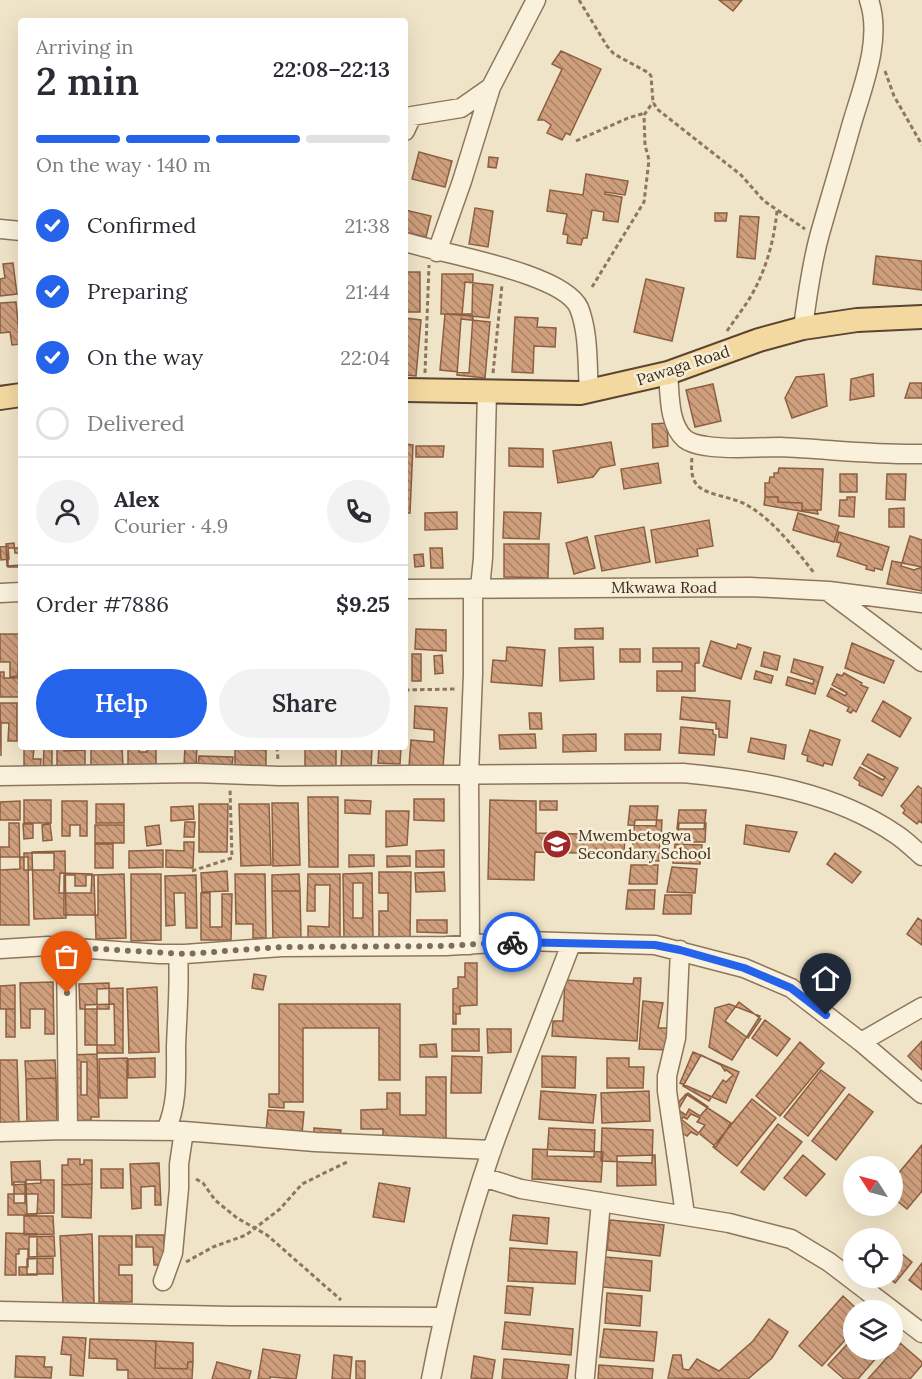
<!DOCTYPE html>
<meta charset="utf-8">
<style>
body{margin:0;font-family:Lora,serif;background:#f2f2f3;color:#2b2b33;height:100vh;display:flex;flex-direction:column;font-size:22px;white-space:nowrap}
*{box-sizing:border-box;margin:0}
p{font-size:20px;color:#7c7c81}
.icon{flex:none;width:33px;height:33px;fill:none;stroke:currentColor;stroke-width:2;stroke-linecap:round;stroke-linejoin:round}
.map{position:relative;flex:1;overflow:hidden}
.sheet{position:absolute;left:18px;top:18px;width:390px;height:732px;display:flex;flex-direction:column;background:#fff;border-radius:6px;box-shadow:0 6px 24px #0002}
.sheet>*{flex:none}
.needle{width:39px;rotate:306deg}
.tools{position:absolute;left:843px;top:1156px;display:grid;gap:12px}
.tools a{display:grid;place-items:center;width:60px;height:60px;border-radius:50%;background:#fff;box-shadow:0 6px 24px #0002;font-size:30px}
.pin{position:absolute;display:grid;place-items:center;width:51px;height:51px;color:#fff;margin:-62px -26px;border-radius:50% 50% 50% 0;rotate:-45deg;box-shadow:0 0 6px #0007}
.pin .icon{rotate:45deg}
.courier{position:absolute;display:grid;place-items:center;width:60px;height:60px;margin:-30px;border:4px solid #2563eb;border-radius:50%;background:#fff;color:#222;box-shadow:0 2px 8px #0007}
.head em{font-style:normal;font-weight:600}
.head div{display:flex;flex-direction:column-reverse}
.head{display:flex;align-items:center;justify-content:space-between;height:102px;padding:0 18px}
h1{font-size:39px;font-weight:600;line-height:45px}
.bar{display:grid;grid-template-columns:repeat(4,1fr);gap:9px 6px;align-content:center;height:72px;padding:0 18px}
.bar i{height:8px;border-radius:4px;background:#e1e1e2}
.bar .current{background:#2563eb}
.bar p{grid-column:span 4}
.line{display:flex;align-items:center;gap:15px;padding:0 18px;border-top:2px solid #e1e1e2}
.line div{flex:1}
.round{display:grid;place-items:center;flex:none;width:63px;height:63px;border-radius:32px;background:#f2f2f3}
ol{padding:0 18px;list-style:none}
li{display:flex;align-items:center;gap:18px;height:66px}
li p{margin-inline-start:auto}
li .icon{padding:6px;border-radius:50%;background:#2563eb;color:#fff;stroke-width:4}
li:last-child{color:#7c7c81}
li i{width:33px;height:33px;border:3px solid #e1e1e2;border-radius:50%}
.action{display:flex;gap:12px;margin-top:auto;padding:12px 18px}
.action a{flex:1;height:69px;border-radius:36px;background:#2563eb;color:#fff;font-size:24px;font-weight:600;line-height:69px;text-align:center}
.action a+a{background:#f2f2f3;color:#2b2b33}
.map>svg:first-child{display:block}
.building{fill:url(#building-back-hatch);stroke:#8d5f41;stroke-width:1.5;fill-rule:evenodd}
.lines{fill:none;stroke-linecap:round;stroke-linejoin:round}
.minor-casing{stroke:#8d765c;stroke-width:21}
.major-casing{stroke:#5b4430;stroke-width:26}
.path{stroke:#8d765c;stroke-width:3;stroke-dasharray:4.5 3;stroke-linecap:butt}
.minor{stroke:#faf1dc;stroke-width:18}
.major{stroke:#f3d9a0;stroke-width:22}
.done{stroke:#7c6e5b;stroke-width:6;stroke-dasharray:0 10.8}
.route{stroke:#2563eb;stroke-width:8}
.labels{text-anchor:middle;dominant-baseline:central;stroke-width:5;stroke-linejoin:round;paint-order:stroke}
.street-label{font-size:16px;fill:#3d2e20;stroke:#f7eed8}
.poi-label{font-size:16px;fill:#3d2e20;stroke:#f7eed8;text-anchor:start}
</style>
<div class="map">
<svg width="922" height="1379" viewBox="0 0 922 1379">
<defs>
<pattern id="building-back-hatch" width="6" height="6" patternUnits="userSpaceOnUse" patternTransform="scale(1.5)"><rect width="6" height="6" fill="#cf9f7d"/><path d="M-1 5l2 2M0 0l6 6M5-1l2 2" fill="none" stroke="#a98266"/></pattern>
</defs>
<rect width="100%" height="100%" fill="#f0e4c8"/>
<path class="building" d="M719,0H742L733,11Z
M561,51L601,69L570,135L566,133L562,140L547,133L551,125L544,120H538L562,69L552,64Z
M419,152L452,161L445,187L412,179Z
M489,157L498,158L496,168L488,167Z
M586,174L628,181L625,195L605,192V194L622,197L618,222L603,220L604,212L592,210L587,238H583L581,245L567,243L568,235L563,234L567,214L547,211L550,190L583,195Z
M475,208L493,211L488,247L469,244Z
M405,210L431,216L426,237L405,232Z
M715,213H727L726,221H715Z
M740,216L759,217L755,259L737,257Z
M876,256L922,261V290L873,284Z
M13,263L17,294L0,296V279L5,278L3,264Z
M405,272H420V312H405Z
M442,274H473L472,314H441Z
M646,279L684,288L672,341L634,332Z
M465,282L493,285L489,318L462,315Z
M16,302L20,344L12,345L10,332L0,333V303Z
M445,314L473,316L469,373L440,370Z
M515,317L538,318L537,327L556,328L555,347L534,346L533,373L512,372Z
M405,318L421,320L416,376L405,375Z
M461,319L490,322L485,378L457,375Z
M824,374L827,406L792,418L785,398L796,377Z
M873,374L874,396L850,400L851,379Z
M910,383H922V398H905Z
M713,384L721,421L695,427L686,390Z
M667,423L668,446L653,448L652,424Z
M611,442L615,465L600,468L593,477L558,483L553,451Z
M405,444L413,445L410,513H405Z
M416,446H444L443,457H416Z
M509,448L543,449V467L509,466Z
M658,463L661,483L624,489L621,469Z
M779,468L823,469L821,510H802V503L778,502V497H765V483H769L770,477H774V473H778Z
M840,474H857V492H840Z
M887,474H906L905,500L886,499Z
M765,497H778V502L802,503V510H817L818,514L764,505Z
M847,497H855L854,517L839,516L840,500H847Z
M904,508V527H889V509Z
M457,512V529L425,530V513Z
M504,512L541,513L539,539L503,538Z
M798,513L839,526L834,542L793,530Z
M709,520L713,546L697,549L698,556L656,563L651,530Z
M644,527L650,562L602,571L595,536Z
M839,532L889,547L882,570L875,568L874,571L866,569L867,566L837,556L841,543L836,542Z
M910,536L922,540V567L914,570L901,566Z
M587,537L595,568L574,574L566,543Z
M14,543L15,553H19L20,565L7,566L6,544Z
M504,544H549L548,578L504,577Z
M8,546L9,559L1,560L0,547Z
M8,548H21V567H8Z
M430,548H442L443,568H431Z
M423,554L424,566L415,567L414,555Z
M892,561L922,567V591L887,584Z
M603,628V639H575V629Z
M416,629L446,630V651L415,649Z
M0,634H19L18,676L10,677V662H0Z
M711,641L736,649L738,644L751,648L741,679L703,666Z
M852,643L894,661L884,683L845,668Z
M507,647L545,650L542,686L491,682L493,660L506,661Z
M593,647L594,679L560,681L559,648Z
M653,648H699V663H695V691H657V671H682V662H653Z
M620,649H640V662H620Z
M764,652L780,656L777,670L761,666Z
M412,654H421V681H412Z
M442,655L443,673L435,674L434,656Z
M794,659L823,667L815,694L786,685L788,677L813,684L814,680L791,672Z
M756,671L773,676L771,683L754,679Z
M0,672H4V678H19V697H0Z
M844,673L862,683L861,685L868,688L856,712L853,710L851,713L847,711L849,707L827,696L831,688L845,696L847,693L832,685L837,674L842,676Z
M682,697L730,701L727,738L719,737V729H716V723L680,719Z
M883,701L911,718L900,737L872,721Z
M0,703H17V741H8L9,723H1V756Z
M415,706L447,708L443,768L409,766L411,740L434,742V730L414,728Z
M529,713H541L542,729H530Z
M681,727L713,730V734L716,735L714,755L679,753Z
M810,730L840,740L832,765L824,763L823,766L807,761L808,756L802,754Z
M535,734L536,748L500,749L499,735Z
M596,734V751L563,752V735Z
M625,734H661L660,750H625Z
M751,738L786,745L784,759L748,752Z
M24,747H34L33,759H41L40,769H24Z
M44,747H52V771H43Z
M57,747H64V751L85,750V767L57,768Z
M91,747H122L123,766L91,767Z
M128,747H139V752H147V747H156V771H128Z
M185,747H197L196,766L184,765Z
M305,747H336V768H305Z
M342,747H372L371,769L341,768Z
M379,747H401L400,764L378,763Z
M235,749L266,750V769L235,768Z
M868,754L898,768L882,796L859,785L860,782L854,778L860,767L883,780L885,777L862,764Z
M199,756L233,757L232,766H198Z
M918,786L922,789V823L919,821L917,824L903,813L905,810L901,806Z
M308,797H338V867H309Z
M414,799H444V821L414,820Z
M24,800H51V823H24Z
M345,800L371,801L370,814L345,813Z
M490,800L536,801V833L625,835L624,854L535,852L534,880L488,879Z
M20,801V820H0V802Z
M62,801H87V836H80V825H70V836H62Z
M540,801H557V810H540Z
M272,803H298L300,865L273,866Z
M96,804H124V823H96Z
M199,804H228L227,852H199Z
M239,804H269L271,865L241,866Z
M193,806L194,819L171,821V807Z
M630,806H658L656,826L628,825Z
M679,810H706L704,829H677Z
M386,811H409L407,845L386,847Z
M635,820H662L661,839H633Z
M185,822H195L194,837H184Z
M9,823H19L20,869L0,870V847H9Z
M679,823H706L705,842H677Z
M23,824H33V838L24,839Z
M50,824L52,840L43,841L42,825Z
M95,825H124V843H95Z
M159,825L161,844L147,846L145,827Z
M746,825L797,832L789,852L744,844Z
M633,841H660L659,861L631,860Z
M184,842H194L193,868L166,867V850L184,851Z
M95,844H113V868H95Z
M675,844L702,845L700,864L673,863Z
M163,850V867L129,868V851Z
M444,850V867H416V851Z
M65,851L66,918L34,919L32,852Z
M24,853H54V870H24Z
M835,853L861,872L852,883L827,864Z
M349,855H374V866L349,867Z
M387,856H410V866L387,867Z
M0,857H28L29,925H0Z
M631,865H658L657,884H629Z
M672,867L697,869L695,893L667,892Z
M227,871L228,891L202,892L201,873Z
M379,872H411L410,938H379V911H388V893H379Z
M444,872L445,891L416,892L415,873Z
M60,873L92,874L91,893H59Z
M372,873L373,939H344L343,874ZM353,883H363V918H353Z
M124,874L126,938L96,939L94,875Z
M131,874H161V940L131,941Z
M235,874H265L266,938H253V924H236Z
M299,874L300,891H272V875Z
M308,874H340V938H308V926L329,927L330,885H315V911H307Z
M64,875H75V886H86V875H98V915H64Z
M196,875L197,928H186L185,893H174L175,925L166,926L165,876Z
M628,890H655L654,909H626Z
M272,891H300L301,938L273,939Z
M201,893H210V927H222V894H232L231,940H201Z
M665,895H692L691,914H663Z
M918,918L922,921V945L907,934Z
M417,920H447V933L417,932Z
M465,963H477V1005L460,1006V1014H456V1024H453V989L458,988V977H465Z
M254,974L266,976L263,990L252,988Z
M634,978H641L637,1041L552,1036L553,1021H563L565,980L633,984Z
M53,982L54,1034H45V1009H30V1028H21L20,983Z
M109,983V1009H80L79,984Z
M15,985V1009H0V986Z
M157,987L159,1052L129,1053L127,989Z
M123,988V1053H97V989Z
M643,1001L663,1003L658,1028H676L672,1050L639,1049Z
M739,1002L761,1019L748,1038L725,1021Z
M114,1004L115,1045H85V1005Z
M279,1004H400V1080H379V1028H303V1102H284V1108L269,1107V1094H279Z
M729,1004L760,1016L732,1060L709,1047L715,1008Z
M6,1009H15V1037H6Z
M765,1020L790,1039L777,1056L752,1038Z
M452,1029H479V1051H452Z
M487,1029H511V1052L488,1053Z
M922,1041V1070L908,1056Z
M800,1042L824,1063L780,1116L756,1096Z
M436,1044L437,1057H420V1045Z
M693,1052L739,1072L726,1103L680,1083Z
M97,1054L99,1117H91V1120L78,1121L77,1118H71L69,1055ZM81,1062H87V1095H81Z
M701,1055L721,1065L725,1071L726,1070L733,1075L726,1082L723,1080L709,1101L683,1086Z
M452,1056L482,1057L481,1093H451Z
M542,1056L576,1057L575,1088L542,1087Z
M127,1058V1098H100L99,1059Z
M155,1058V1077L128,1078V1059Z
M607,1058H629V1067H644L643,1088H607Z
M0,1060H17L19,1122L0,1123Z
M55,1060L56,1078L26,1079L25,1061Z
M821,1070L845,1088L808,1136L784,1117Z
M426,1077H446V1143L383,1144V1129H361V1110L387,1109V1093H400V1115H426Z
M56,1078L57,1123L27,1124L26,1079Z
M541,1091L596,1095L593,1123L539,1119Z
M649,1091L650,1121L602,1123L601,1093Z
M688,1093L708,1107L700,1116L689,1109L686,1115L678,1110Z
M686,1094L731,1123L716,1147L671,1111Z
M849,1094L873,1112L836,1160L812,1141Z
M752,1099L776,1118L737,1166L713,1147Z
M268,1110L304,1112L302,1134L266,1132Z
M691,1114L700,1118L697,1122L705,1125L697,1135L691,1132L687,1136L675,1128L683,1117L687,1119Z
M778,1124L802,1142L764,1190L741,1172Z
M314,1128L341,1130L340,1139L314,1137Z
M549,1128L595,1130L594,1157L547,1156Z
M602,1128L653,1130L652,1163L601,1161Z
M922,1145V1191L907,1209L892,1197V1181Z
M533,1149L603,1152L601,1182L532,1179Z
M655,1155L656,1185L617,1186V1156Z
M803,1155L825,1174L806,1196L784,1178Z
M68,1159H80V1165L84,1164V1160H92V1184L62,1185V1165H68Z
M40,1161L41,1183L12,1185L11,1162Z
M159,1163L161,1205H155V1186L141,1187V1208L132,1209L130,1164Z
M101,1169H123V1188H101Z
M26,1180H54V1213L27,1214Z
M14,1182H25V1203H14Z
M379,1183L410,1188L404,1222L373,1217Z
M92,1184L91,1218L62,1217V1185Z
M8,1194H38L37,1215H8Z
M513,1215L549,1218L547,1244L510,1240Z
M24,1216H53L54,1234L24,1235Z
M610,1220L664,1225L660,1256L607,1250Z
M6,1233L37,1234V1275H19V1267H28V1249H19V1254H16V1275H5Z
M92,1234L94,1303L63,1304L60,1236Z
M136,1235H164V1265H154L153,1247H136Z
M54,1236L55,1256L29,1257V1237Z
M99,1236H132V1265H119V1275H132V1302H99Z
M892,1246L912,1262L895,1283L889,1278H892Z
M510,1248L577,1252L575,1284L508,1281Z
M605,1257L652,1261L650,1291L603,1287Z
M53,1258V1274H27V1259Z
M922,1263V1290L909,1280Z
M507,1286L533,1288L530,1315L505,1313Z
M607,1293L642,1296L640,1326L605,1323Z
M843,1296L859,1311H854V1330L822,1366L799,1346Z
M769,1319L788,1332L772,1358L748,1379L668,1378L673,1355H681L683,1369L689,1370L697,1359L719,1371L753,1341Z
M505,1322L573,1329L571,1355L502,1349Z
M604,1329L657,1332L654,1361L600,1357Z
M63,1337L86,1338L83,1376L70,1375L71,1355L61,1354Z
M854,1337V1350H883L858,1379H844L828,1365Z
M90,1339L156,1341L155,1368L187,1369L188,1362H193L192,1379H128V1370H117V1359L89,1358Z
M156,1341L193,1343V1362H188L187,1369L155,1368Z
M900,1343L922,1362V1365L910,1379H868Z
M263,1349L300,1355L296,1379L270,1377V1379H258Z
M334,1355L352,1357L350,1379H332Z
M16,1356L45,1357L44,1367H52L51,1378L15,1377Z
M474,1356L495,1360L492,1379L471,1378Z
M504,1359L569,1365L567,1379H502Z
M356,1361H365V1379H356Z
M217,1362L251,1371L249,1379H212Z
M599,1365L653,1369L652,1379H598Z"/>
<g class="lines">
<g class="minor-casing">
<path id="minor" d="M405,131L412,116L461,108L491,87
M0,229L21,231
M405,242C443,254 564,273 579,308C589,333 587,365 589,391
M437,252L462,181L491,87L536,0
M803,328C807,297 811,267 819,237C829,201 840,166 850,130C861,90 883,41 869,0
M668,373C670,393 668,424 685,439C690,443 699,445 706,446C730,450 755,447 780,447C827,449 874,455 922,454
M480,588L483,558L487,391
M405,589L750,587L829,591L922,603
M0,593L21,592
M830,593L922,662
M0,776L195,773L279,776L683,773C757,780 835,792 897,835C906,841 914,849 922,856
M470,945L469,775L473,674V588
M66,947L68,1130
M0,949L48,946L159,954H185L282,947L446,946L526,941L655,945L744,968L791,988L861,1042L922,1094
M680,950L676,1038L667,1076V1091L685,1214
M861,1042L922,1007
M166,1130C178,1104 176,1076 176,1047C177,1016 180,985 178,954
M0,1132L63,1130L184,1131L315,1142L492,1150
M483,1177L521,1189L729,1223L791,1239L829,1262L922,1333
M163,1281L173,1253L179,1188V1164L184,1131
M0,1311L231,1316L443,1317
M585,1376L601,1202
M431,1379C446,1301 466,1224 492,1149C517,1080 545,1012 571,944"/>
</g>
<g class="major-casing">
<path id="major" d="M405,390L580,393L668,373L759,340L803,328L857,320L922,317
M0,398L21,395"/>
</g>
<path class="path" d="M579,0L607,46L614,54L649,73L651,76L653,102L657,109L741,175L764,201L805,229
M885,71L894,96L922,145
M576,141L628,118L645,113
M592,287L644,202L649,160L645,145L644,115L653,102
M727,331C735,319 744,308 751,296C766,270 774,241 777,211
M425,373L429,265
M493,373L502,285
M692,458C691,467 691,478 697,485C706,495 732,497 745,504C773,519 795,549 815,574
M405,690L456,689
M277,747L278,760
M192,871L232,858L230,789
M196,1179L203,1183L215,1200L237,1218L267,1235L341,1300
M186,1262L213,1247L246,1235L280,1209L302,1184L349,1161"/>
<use href="#minor" class="minor"/>
<use href="#major" class="major"/>
</g>
<g class="lines">
<path class="done" d="M67,993L66,947L185,954L282,947L446,946L512,942"/>
<path class="route" d="M512,942L655,945L680,950L744,968L791,988L826,1015"/>
</g>
<defs>
<g id="school-disc" transform="scale(1.5)"><circle r="9.5" fill="#9e2a2b" stroke="#f7eed8"/><path d="M0-5L7-2L0 1L-7-2ZM-4 1L0 2.5L4 1V4Q0 6-4 4Z" fill="#fff"/></g>
</defs>
<g fill-rule="evenodd">
<use href="#school-disc" x="557" y="844"/>
</g>
<g class="labels">
<g class="street-label">
<text transform="translate(683 365) rotate(-18)">Pawaga Road</text>
<text x="664" y="587">Mkwawa Road</text>
</g>
<g class="poi-label">
<text x="578" y="835">Mwembetogwa<tspan x="578" dy="18">Secondary School</tspan></text>
</g>
</g>
</svg>
<div class="tools">
<a><svg class="needle" viewBox="-14 -14 28 28"><path d="M0-13l5 13h-10z" fill="#e53935"/><path d="M0 13l5-13h-10z" fill="#7c7c81"/></svg></a>
<a><svg class="icon" aria-label="locate" viewBox="0 0 24 24"><circle cx="12" cy="12" r="6"/><path d="M12 2v4M12 18v4M2 12h4M18 12h4"/></svg></a>
<a><svg class="icon" aria-label="layers" viewBox="0 0 24 24"><path d="M12 4l9 5-9 5-9-5zM3 14l9 5 9-5"/></svg></a>
</div>
<div class="pin" style="left:67px;top:993px;background:#ea580c"><svg class="icon" aria-label="bag" viewBox="0 0 24 24"><path d="M5 8h14l-1 12H6zM9 8a3 3 0 0 1 6 0"/></svg></div>
<div class="pin" style="left:826px;top:1015px;background:#1f2937"><svg class="icon" aria-label="home" viewBox="0 0 24 24"><path d="M3 11l9-7 9 7M6 9v11h12V9"/></svg></div>
<div class="courier" style="left:512px;top:942px"><svg class="icon" aria-label="bike" viewBox="0 0 24 24"><circle cx="6" cy="16" r="4"/><circle cx="18" cy="16" r="4"/><path d="M6 16l4-8h5l3 8M10 8l3 8H6M13 5h3"/></svg></div>
<section class="sheet">
<div class="head"><div><h1>2 min</h1><p>Arriving in</p></div><em>22:08–22:13</em></div>
<div class="bar"><i class="current"></i><i class="current"></i><i class="current"></i><i></i><p>On the way · 140 m</p></div>
<ol>
<li><svg class="icon" aria-label="check" viewBox="0 0 24 24"><path d="M5 12l5 5 9-10"/></svg>Confirmed<p>21:38</p></li>
<li><svg class="icon" aria-label="check" viewBox="0 0 24 24"><path d="M5 12l5 5 9-10"/></svg>Preparing<p>21:44</p></li>
<li><svg class="icon" aria-label="check" viewBox="0 0 24 24"><path d="M5 12l5 5 9-10"/></svg>On the way<p>22:04</p></li>
<li><i></i>Delivered</li>
</ol>
<div class="line" style="height:108px"><a class="round"><svg class="icon" aria-label="person" viewBox="0 0 24 24"><circle cx="12" cy="8" r="4"/><path d="M4 21q1-7 8-7t8 7"/></svg></a><div><b>Alex</b><p>Courier · 4.9</p></div><a class="round"><svg class="icon" aria-label="phone" viewBox="0 0 24 24"><path d="M5 4h4l2 5-3 2q2 4 5 5l2-3 5 2v4C11 20 4 13 5 4z"/></svg></a></div>
<div class="line" style="height:78px"><div>Order #7886</div><b>$9.25</b></div>
<div class="action"><a>Help</a><a>Share</a></div>
</section>
</div>
